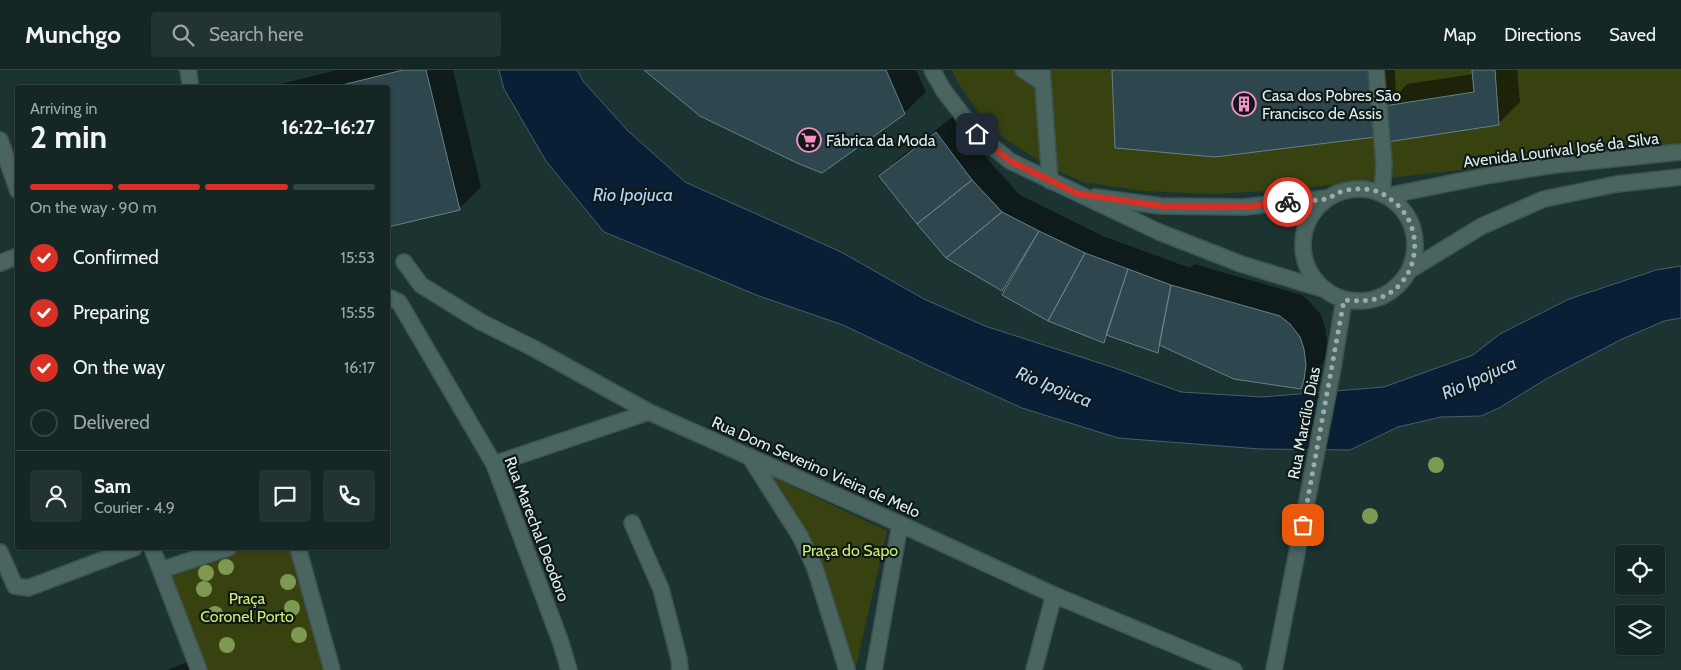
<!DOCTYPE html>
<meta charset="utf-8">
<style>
body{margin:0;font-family:Cabin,sans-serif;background:#223332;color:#f1f3f6;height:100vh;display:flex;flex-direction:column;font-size:19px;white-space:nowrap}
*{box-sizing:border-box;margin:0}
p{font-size:16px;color:#9da5a7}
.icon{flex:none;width:28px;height:28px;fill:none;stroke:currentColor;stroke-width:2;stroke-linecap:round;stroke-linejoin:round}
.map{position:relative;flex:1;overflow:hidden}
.panel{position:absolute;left:15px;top:15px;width:375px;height:465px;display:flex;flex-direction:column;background:#152725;border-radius:5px;box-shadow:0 1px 4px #0004,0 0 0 1px #344442}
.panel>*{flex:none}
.buttons{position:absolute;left:1615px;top:475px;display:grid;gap:10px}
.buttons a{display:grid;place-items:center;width:50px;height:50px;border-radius:5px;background:#152725;box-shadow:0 1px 4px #0004,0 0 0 1px #344442;font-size:25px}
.pin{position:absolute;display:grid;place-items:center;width:42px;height:42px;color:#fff;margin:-21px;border-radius:10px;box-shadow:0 2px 8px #0006}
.courier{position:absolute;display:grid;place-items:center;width:50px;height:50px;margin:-25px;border:4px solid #d93025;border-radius:50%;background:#fff;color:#222;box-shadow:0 1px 6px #0007}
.summary em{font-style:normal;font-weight:800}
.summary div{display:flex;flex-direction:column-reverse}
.summary{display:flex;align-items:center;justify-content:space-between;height:85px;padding:0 15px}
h1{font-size:32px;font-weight:800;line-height:38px}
.bar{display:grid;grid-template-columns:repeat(4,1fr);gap:8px 5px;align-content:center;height:60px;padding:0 15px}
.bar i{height:6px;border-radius:4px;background:#344442}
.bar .active{background:#d93025}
.bar p{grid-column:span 4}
.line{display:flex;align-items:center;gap:12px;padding:0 15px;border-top:1px solid #344442}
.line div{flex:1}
.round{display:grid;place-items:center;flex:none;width:52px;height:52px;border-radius:5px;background:#223332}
ol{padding:0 15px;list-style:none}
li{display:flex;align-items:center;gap:15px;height:55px}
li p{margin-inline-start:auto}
li .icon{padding:5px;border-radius:50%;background:#d93025;color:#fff;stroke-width:4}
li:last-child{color:#9da5a7}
li i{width:28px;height:28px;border:2px solid #344442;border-radius:50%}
header{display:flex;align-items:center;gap:30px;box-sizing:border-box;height:70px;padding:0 25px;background:#152725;border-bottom:1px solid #344442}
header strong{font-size:24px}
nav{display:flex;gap:28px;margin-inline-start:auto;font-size:18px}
.search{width:350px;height:45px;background:#223332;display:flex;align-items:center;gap:12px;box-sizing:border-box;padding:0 18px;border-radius:5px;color:#9da5a7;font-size:19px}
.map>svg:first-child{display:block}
.green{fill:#384210}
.water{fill:#091f35;stroke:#495d6c}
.shadow{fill:#0007}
.building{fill:#2e464d;stroke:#688188}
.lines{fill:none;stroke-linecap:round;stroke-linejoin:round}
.lane-casing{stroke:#3d5350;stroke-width:18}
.street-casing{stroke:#3d5350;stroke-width:18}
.secondary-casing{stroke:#3d5350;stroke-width:18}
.lane{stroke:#4a6460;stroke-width:15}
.street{stroke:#4a6460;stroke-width:15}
.secondary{stroke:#4a6460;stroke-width:15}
.tree{fill:#7e9951}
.done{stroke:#9badaa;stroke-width:5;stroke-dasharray:0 9}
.route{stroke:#d93025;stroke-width:6}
.labels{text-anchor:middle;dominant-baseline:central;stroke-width:4.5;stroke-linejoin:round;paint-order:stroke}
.poi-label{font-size:16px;fill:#dfeeeb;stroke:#0f1a18;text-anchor:start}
.street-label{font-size:16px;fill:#dfeeeb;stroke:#0f1a18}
.park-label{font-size:16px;fill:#cfec6c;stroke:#0f1a18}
.water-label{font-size:18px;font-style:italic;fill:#b3d5f9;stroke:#0f1a18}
</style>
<header>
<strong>Munchgo</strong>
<div class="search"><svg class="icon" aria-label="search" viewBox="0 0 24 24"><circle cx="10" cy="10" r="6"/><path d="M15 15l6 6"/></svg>Search here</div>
<nav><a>Map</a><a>Directions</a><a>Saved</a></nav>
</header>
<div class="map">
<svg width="1681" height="600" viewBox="0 0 1681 600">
<rect width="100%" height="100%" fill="#1c3431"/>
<path class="green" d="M952,0H1681V79L1537,91L1286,120L1210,124L1143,121L1083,112L1044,94L989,58L957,11Z
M766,404L887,461L855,600H849C843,565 836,529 823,496C809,462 787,433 766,404Z
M210,478H292L324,600H208L166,492Z"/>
<path class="water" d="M499,0H577L583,11L627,60L685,112L841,182L924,229L985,256L1112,297L1181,322L1262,327L1384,317L1473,285L1500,264L1569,229L1656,200L1681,196V248L1664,251L1620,270L1546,309L1499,338L1481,346L1441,347L1398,357L1350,380L1260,379L1118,368L1022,338L929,296L843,255L759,226L604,162L546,91L504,19Z"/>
<path class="shadow" d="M337,0H453L481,117L459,139L388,156V18H264Z
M646,0H916L926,22L904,43Z
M1113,0H1395L1396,26L1407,14L1474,4L1473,0H1517L1520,32L1498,54Z
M954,46L990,92L1020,125L1103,166L1190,198L1194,194L1302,225L1311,233L1321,245L1325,257L1327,273L1325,288L1322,295L1300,317L1163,275L1158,281L1110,265L1104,271L1012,210L1001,220L881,106L898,89Z
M200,587L204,600H167Z"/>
<path class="building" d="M403,0H426L460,140L388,157V18H330Z
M644,0H886L905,44L822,103L797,93L700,46Z
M1112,0H1372L1376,67L1215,87L1115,78Z
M1472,0H1495L1499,55L1387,72L1384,36L1474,22Z
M936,62L972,110L917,154L879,106Z
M972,110L1002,142L946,188L917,154Z
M1002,142L1039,161L1002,221L946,188Z
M1039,161L1085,183L1048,251L1002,225Z
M1085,183L1128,199L1104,273L1048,251Z
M1128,199L1171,215L1158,283L1106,265Z
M1171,215L1280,246L1290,254L1300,267L1304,279L1306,295L1304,310L1301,319L1234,309L1159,275Z"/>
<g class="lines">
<g class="lane-casing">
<path id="lane" d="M1023,0L1043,13
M1042,0L1050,111
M1376,0L1384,93L1382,124
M0,482L15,516L28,518L134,478"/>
</g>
<g class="street-casing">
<path id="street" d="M404,192L421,215L481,252L533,278L649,342L900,454L1054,525L1234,600
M0,193L18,186
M388,227L399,232L494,394L561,573L569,600
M749,386L800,466L815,498L847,600
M494,394L649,342
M632,453L661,519L679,589L680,600
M874,600L900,454
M1034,600L1054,525
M1274,600L1332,303L1344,230"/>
</g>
<g class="secondary-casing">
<path id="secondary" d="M188,0L191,18
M932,0L944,21L977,64L1010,91L1159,162L1241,194L1326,220
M0,70L18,121
M1303 175a56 56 0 1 1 112 0a56 56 0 1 1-112 0Z
M1386,126L1491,105L1554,95L1681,82
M1095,127L1161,136L1244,137L1328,128
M1410,200L1482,156L1544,129L1617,114L1681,107
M152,478L199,600
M298,478L332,600
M161,500L228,478"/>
</g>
<use href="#lane" class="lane"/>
<use href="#street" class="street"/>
<use href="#secondary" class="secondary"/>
</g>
<g class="tree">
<circle cx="1436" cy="395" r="8"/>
<circle cx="1370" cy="446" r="8"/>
<circle cx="226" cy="497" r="8"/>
<circle cx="206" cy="503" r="8"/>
<circle cx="288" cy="512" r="8"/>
<circle cx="204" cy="519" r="8"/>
<circle cx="292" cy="538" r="8"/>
<circle cx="215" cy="544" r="8"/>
<circle cx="299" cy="565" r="8"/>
<circle cx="227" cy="575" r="8"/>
</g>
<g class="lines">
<path class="done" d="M1288,132C1301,131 1314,131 1326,129C1331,128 1335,124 1340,122C1349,119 1361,118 1371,120C1380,121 1387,126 1394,132C1426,157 1420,211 1382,227C1369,232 1357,231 1344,230L1303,455"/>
<path class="route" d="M977,64L1010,91L1078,124L1161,136L1244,137L1288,132"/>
</g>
<defs>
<g id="building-ring" transform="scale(1.25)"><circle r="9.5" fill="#0f1a18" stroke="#fa8fc7" stroke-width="1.5"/><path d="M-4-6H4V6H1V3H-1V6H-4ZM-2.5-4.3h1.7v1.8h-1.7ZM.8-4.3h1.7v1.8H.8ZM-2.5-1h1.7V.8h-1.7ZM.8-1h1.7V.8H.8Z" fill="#fa8fc7"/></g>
<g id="supermarket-ring" transform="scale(1.25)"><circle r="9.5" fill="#0f1a18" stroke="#fa8fc7" stroke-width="1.5"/><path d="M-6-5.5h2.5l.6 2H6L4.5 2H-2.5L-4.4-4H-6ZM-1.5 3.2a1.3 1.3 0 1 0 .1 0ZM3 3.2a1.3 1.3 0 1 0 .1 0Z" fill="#fa8fc7"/></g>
</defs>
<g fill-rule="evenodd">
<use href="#building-ring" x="1244" y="34"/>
<use href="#supermarket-ring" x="809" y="70"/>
</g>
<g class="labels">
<g class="poi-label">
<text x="1262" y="25">Casa dos Pobres São<tspan x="1262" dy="18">Francisco de Assis</tspan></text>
<text x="826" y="70">Fábrica da Moda</text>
</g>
<g class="street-label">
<text transform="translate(1561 80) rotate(-7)">Avenida Lourival José da Silva</text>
<text transform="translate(1304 353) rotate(-79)">Rua Marcílio Dias</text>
<text transform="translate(816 397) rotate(24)">Rua Dom Severino Vieira de Melo</text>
<text transform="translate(537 459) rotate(69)">Rua Marechal Deodoro</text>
</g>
<g class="park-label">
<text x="850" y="480">Praça do Sapo</text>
<text x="247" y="528">Praça<tspan x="247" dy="18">Coronel Porto</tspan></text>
</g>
<g class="water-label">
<text x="633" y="125">Rio Ipojuca</text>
<text transform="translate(1479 308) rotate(-24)">Rio Ipojuca</text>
<text transform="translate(1054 317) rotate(22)">Rio Ipojuca</text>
</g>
</g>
</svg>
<div class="buttons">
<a><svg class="icon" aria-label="locate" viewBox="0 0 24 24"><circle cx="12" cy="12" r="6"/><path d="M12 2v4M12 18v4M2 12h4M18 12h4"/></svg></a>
<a><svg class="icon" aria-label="layers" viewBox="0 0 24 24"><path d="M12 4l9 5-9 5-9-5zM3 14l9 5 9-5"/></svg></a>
</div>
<div class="pin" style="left:1303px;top:455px;background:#ea580c"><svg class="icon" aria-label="bag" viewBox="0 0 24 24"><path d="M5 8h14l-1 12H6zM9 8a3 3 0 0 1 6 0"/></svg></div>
<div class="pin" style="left:977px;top:64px;background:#1f2937"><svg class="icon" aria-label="home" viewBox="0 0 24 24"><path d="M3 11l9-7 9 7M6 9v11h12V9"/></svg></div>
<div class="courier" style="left:1288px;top:132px"><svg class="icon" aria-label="bike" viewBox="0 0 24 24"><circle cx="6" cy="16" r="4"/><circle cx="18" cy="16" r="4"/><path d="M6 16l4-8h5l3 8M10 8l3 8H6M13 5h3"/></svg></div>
<section class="panel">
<div class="summary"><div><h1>2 min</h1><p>Arriving in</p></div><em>16:22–16:27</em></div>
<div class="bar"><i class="active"></i><i class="active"></i><i class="active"></i><i></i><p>On the way · 90 m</p></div>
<ol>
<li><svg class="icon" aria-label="check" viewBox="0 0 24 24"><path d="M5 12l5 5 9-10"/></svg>Confirmed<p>15:53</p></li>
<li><svg class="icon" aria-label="check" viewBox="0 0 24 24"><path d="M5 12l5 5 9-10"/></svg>Preparing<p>15:55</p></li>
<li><svg class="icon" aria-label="check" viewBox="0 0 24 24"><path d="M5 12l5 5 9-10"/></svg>On the way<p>16:17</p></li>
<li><i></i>Delivered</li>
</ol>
<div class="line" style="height:90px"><a class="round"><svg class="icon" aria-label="person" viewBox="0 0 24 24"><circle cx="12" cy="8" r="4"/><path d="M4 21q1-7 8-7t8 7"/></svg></a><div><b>Sam</b><p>Courier · 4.9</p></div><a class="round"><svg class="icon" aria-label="chat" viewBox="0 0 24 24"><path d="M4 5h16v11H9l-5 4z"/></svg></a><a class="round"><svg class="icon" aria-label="phone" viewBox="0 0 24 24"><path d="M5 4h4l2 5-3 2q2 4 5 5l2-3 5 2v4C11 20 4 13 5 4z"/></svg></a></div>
</section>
</div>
